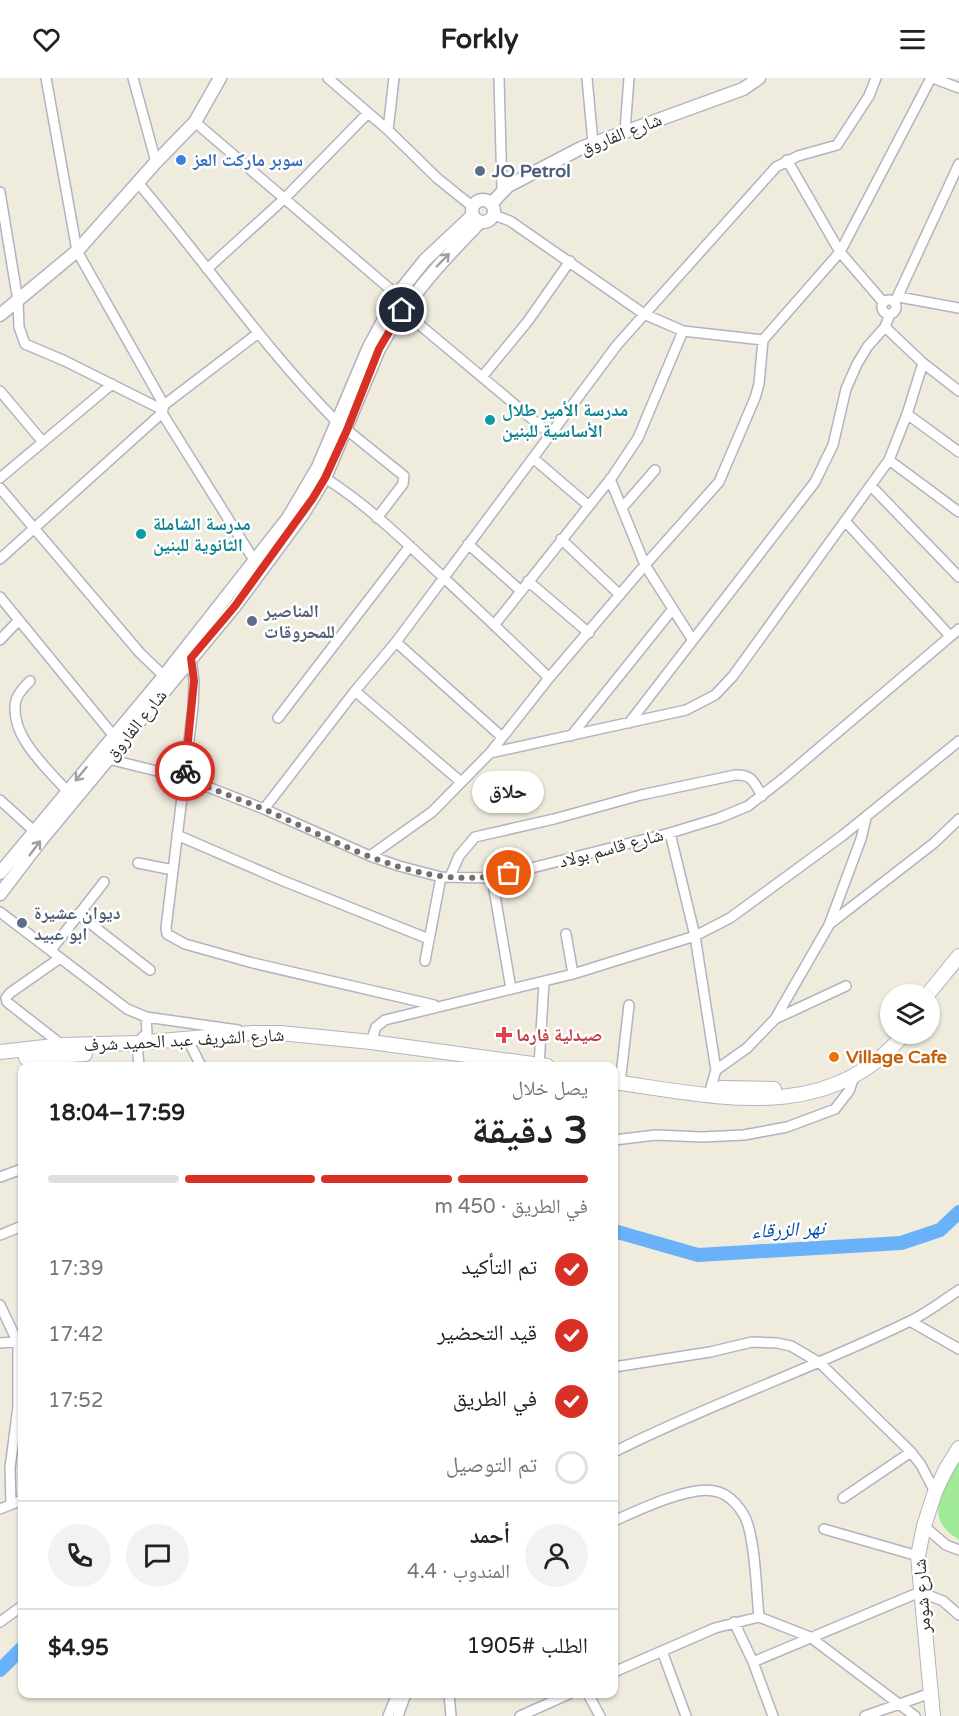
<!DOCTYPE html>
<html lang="ar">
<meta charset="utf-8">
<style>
body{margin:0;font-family:"Varela Round","Noto Naskh Arabic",sans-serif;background:#f2f2f2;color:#222;direction:rtl;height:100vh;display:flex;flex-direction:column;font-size:22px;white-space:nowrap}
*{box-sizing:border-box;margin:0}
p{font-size:20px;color:#767676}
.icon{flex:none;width:33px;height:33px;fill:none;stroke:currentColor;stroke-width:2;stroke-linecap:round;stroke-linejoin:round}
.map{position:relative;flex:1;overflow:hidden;direction:ltr}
.side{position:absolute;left:18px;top:984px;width:600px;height:636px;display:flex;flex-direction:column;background:#fff;border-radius:12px;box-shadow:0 2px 4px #0004;direction:rtl}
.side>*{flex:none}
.buttons{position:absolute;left:880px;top:906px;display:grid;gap:12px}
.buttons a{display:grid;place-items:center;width:60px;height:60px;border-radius:50%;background:#fff;box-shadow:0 2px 4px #0004;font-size:30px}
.pin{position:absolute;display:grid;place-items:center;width:51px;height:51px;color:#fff;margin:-26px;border:3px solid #fff;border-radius:50%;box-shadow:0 2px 6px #0007}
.courier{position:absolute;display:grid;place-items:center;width:60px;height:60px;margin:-30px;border:4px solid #d93025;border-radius:50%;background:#fff;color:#222;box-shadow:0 2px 8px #0007}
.bubble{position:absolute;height:42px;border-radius:21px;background:#fff;box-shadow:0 2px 4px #0004;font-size:20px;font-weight:800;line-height:42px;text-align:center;direction:rtl}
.overview em{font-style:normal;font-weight:800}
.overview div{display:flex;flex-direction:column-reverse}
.overview{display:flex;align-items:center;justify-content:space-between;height:102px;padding:0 30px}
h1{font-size:39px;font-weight:800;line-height:45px}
.bar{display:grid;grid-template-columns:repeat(4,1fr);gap:9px 6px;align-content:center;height:72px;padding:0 30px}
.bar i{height:8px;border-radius:4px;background:#e0e0e0}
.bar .on{background:#d93025}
.bar p{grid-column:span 4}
.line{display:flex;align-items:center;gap:15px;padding:0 30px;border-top:2px solid #e0e0e0}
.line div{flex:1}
.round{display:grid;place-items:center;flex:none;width:63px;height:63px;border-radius:32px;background:#f2f2f2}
ol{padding:0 30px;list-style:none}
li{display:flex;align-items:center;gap:18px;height:66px}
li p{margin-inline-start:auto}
li .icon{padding:6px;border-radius:50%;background:#d93025;color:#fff;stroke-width:4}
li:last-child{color:#767676}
li i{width:33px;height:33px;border:3px solid #e0e0e0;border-radius:50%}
header{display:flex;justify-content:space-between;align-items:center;height:78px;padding:0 30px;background:#fff;font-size:27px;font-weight:800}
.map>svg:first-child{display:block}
.green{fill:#a0ea97}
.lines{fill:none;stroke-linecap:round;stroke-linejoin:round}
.river{stroke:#69b2fa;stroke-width:14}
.minor-casing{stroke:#b3b2c1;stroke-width:12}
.tertiary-casing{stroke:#b3b2c1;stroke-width:15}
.secondary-casing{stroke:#b3b2c1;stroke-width:16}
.minor{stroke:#fff;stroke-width:9}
.tertiary{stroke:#fff;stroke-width:12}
.secondary{stroke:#fff;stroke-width:14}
.oneway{stroke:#a0a0a0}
.done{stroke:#71706b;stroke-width:6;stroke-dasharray:0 10.8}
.route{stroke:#d93025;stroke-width:8}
.shop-dot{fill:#3f7fe0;stroke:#fff;stroke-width:2}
.service-dot{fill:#5c6f8a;stroke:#fff;stroke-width:2}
.culture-dot{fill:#0f9aa8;stroke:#fff;stroke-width:2}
.health-dot{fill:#e0444e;stroke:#fff;stroke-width:2}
.food-dot{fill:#e8710a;stroke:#fff;stroke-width:2}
.labels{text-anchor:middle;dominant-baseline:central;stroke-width:5;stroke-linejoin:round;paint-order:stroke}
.street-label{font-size:18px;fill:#2d2d2d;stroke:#fff}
.shop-label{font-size:18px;font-weight:bold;fill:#366cbe;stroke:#fff;text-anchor:start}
.service-label{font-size:18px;font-weight:bold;fill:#4e5e75;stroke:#fff;text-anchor:start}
.culture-label{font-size:18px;font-weight:bold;fill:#0d838f;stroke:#fff;text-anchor:start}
.health-label{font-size:18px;font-weight:bold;fill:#be3a42;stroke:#fff;text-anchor:start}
.food-label{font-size:18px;font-weight:bold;fill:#c56008;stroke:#fff;text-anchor:start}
.water-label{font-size:20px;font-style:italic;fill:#014aac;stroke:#fff}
</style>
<header><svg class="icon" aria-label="menu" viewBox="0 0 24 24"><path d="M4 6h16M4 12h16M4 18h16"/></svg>Forkly<svg class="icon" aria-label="heart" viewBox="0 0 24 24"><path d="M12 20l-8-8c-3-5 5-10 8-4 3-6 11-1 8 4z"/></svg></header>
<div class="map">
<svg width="959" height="1638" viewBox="0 0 959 1638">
<rect width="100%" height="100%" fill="#efecde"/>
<path class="green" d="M959,1381V1462C954,1458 947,1454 944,1449C928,1430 950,1400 959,1381Z"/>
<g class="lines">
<path class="river" d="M614,1153L698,1177L901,1165L940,1152L959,1134
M0,1592L22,1570"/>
<g class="minor-casing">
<path id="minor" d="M46,0L77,173L164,327L162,335L254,482
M133,0L156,84
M328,0L388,52L437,100L473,129
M499,0L502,113
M587,0L593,65
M933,0L959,10
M195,44L397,217
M388,52L394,0
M625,53L629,0
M787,82L840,174L883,224
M139,106C206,185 265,271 338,345
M0,114L18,223L19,249L25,266L65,283L161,331
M494,137L510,143L644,236L683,253L763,262
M207,191L284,121L368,35
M899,219L959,230
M882 229a7 7 0 1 1 14 0a7 7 0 1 1-14 0Z
M895,224L959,86
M402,232L550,356
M890,236L885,249L923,285L959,313
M482,299L528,243L570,183
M0,313L42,363
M164,327L257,256
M907,336L959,374
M347,352L404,398L403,406L377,440
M533,380L589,428
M889,382L959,434
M0,400L112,306
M325,400C368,427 405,464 442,498C478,532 514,565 549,600
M610,401L645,487L692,561
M871,408L959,499
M0,410L140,575L164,598
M622,430L655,392
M845,443L950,558
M561,461L620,517
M468,466L521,513
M0,481L162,335
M528,503L589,555
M0,519L113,657
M495,546L612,399L638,360L683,253
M0,562L19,542
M396,564L502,659
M191,581L194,603L193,629L166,850L167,856L185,866L253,885L434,927
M30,603C25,608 18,615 16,622C8,657 47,690 67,713
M355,613L461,704
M278,640L410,468
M629,645L815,404L833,367L846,311L857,286L868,268L885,249
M571,658L672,532
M490,675L686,632L715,617L733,598L889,382L907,336L923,285
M108,681L185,700L264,731L370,778L399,788L441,799L492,800L670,755L719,740L748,728L785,699L959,551
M0,722L34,753
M264,731L355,613L396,564L617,267L776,89L798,78L837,67L869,18L876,0
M670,755L695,858L716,992L711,1009
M177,757L281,802L429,861
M370,778L432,734L490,675L549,600L645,487L719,404L755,320L759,306L763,262L840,174L931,0
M138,785L173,792
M450,799L459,778L475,759L554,741L641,717L735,697C752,696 754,704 762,718
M492,800L511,911
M0,834L127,931L146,939L238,952
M78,836L150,892
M831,845L934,765L959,741
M566,856L573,896
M51,872L104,804
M60,880L10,915L6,920L7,924L62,967
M425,883L441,799
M775,941L846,908
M371,964L376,949L385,942L573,896L695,858L730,840L842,758L959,663
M191,968L201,988
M139,988L137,965L147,955L146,939
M539,988L544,904
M716,992L747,970L775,941L829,847L861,761L866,740
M621,997L629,927
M614,1062L656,1057L702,1059L744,1057L787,1049L835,1031L849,1013L854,999
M0,1099L22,1091
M0,1157L22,1148
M0,1227L18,1265V1329L10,1390L11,1426
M910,1243L959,1271
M0,1265L22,1263
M614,1289L710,1274L752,1264L777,1265L791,1268L820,1285L911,1374L921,1387L935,1414
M614,1374C709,1326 812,1291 908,1244C926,1236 942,1223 959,1212
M843,1420L911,1374
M0,1431L22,1422
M614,1443C638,1432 689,1408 714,1413C730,1415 744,1433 748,1447C756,1475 756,1510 759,1539
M924,1448L946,1467L959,1472
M824,1451L918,1478
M0,1544L22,1528
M734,1544L753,1584L773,1638
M662,1573L686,1638
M753,1584L920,1514L943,1523L959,1537
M614,1594L715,1550L759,1539L810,1559L915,1638
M449,1616L451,1638
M588,1616L600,1638
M388,1638L397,1616
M398,1638L406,1616
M520,1638L569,1616
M865,1638L931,1615"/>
</g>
<g class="tertiary-casing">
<path id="tertiary" d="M472 133a11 11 0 1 1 22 0a11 11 0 1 1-22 0Z
M491,126L508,108L581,70L743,11L759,0
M0,237L77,173L156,84L195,44L220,0
M0,795L164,598L288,440L318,389L369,269L397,217L425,182L473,137
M0,816L42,761L235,528L303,436L325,400L379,271C407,221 440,185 480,144"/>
</g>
<g class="secondary-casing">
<path id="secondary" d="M928,916L959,878
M0,974L62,967L137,965L253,955H280L371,964L547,988
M26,980L85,976
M614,1004C716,1018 828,1048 904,956
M721,1010L774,1011
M933,1638L918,1478L924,1448L935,1414L946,1391L959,1370"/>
</g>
<use href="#minor" class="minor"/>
<use href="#tertiary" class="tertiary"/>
<use href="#secondary" class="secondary"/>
</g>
<defs><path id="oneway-shaft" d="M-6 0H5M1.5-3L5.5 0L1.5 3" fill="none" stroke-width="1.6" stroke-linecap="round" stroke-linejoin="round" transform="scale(1.5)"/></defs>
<g class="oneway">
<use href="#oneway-shaft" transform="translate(443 182) rotate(-46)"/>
<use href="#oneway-shaft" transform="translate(81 696) rotate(129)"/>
<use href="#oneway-shaft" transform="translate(35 770) rotate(-53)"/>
</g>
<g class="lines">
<path class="done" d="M185,693V700C212,711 239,721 266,732C341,765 424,816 509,795"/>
<path class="route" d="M185,693L194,603L191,580L235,528L313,420L325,400L347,352L379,271L402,232"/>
</g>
<circle class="shop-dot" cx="181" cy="82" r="6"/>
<g class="service-dot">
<circle cx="480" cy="93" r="6"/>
<circle cx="252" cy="543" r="6"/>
<circle cx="22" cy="845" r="6"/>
</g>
<g class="culture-dot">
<circle cx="490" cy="342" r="6"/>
<circle cx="141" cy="456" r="6"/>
</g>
<path class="health-dot" d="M501 948h6v6h6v6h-6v6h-6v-6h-6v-6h6z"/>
<circle class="food-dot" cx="834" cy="979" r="6"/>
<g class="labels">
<g class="street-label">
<text transform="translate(621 56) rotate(-21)">شارع الفاروق</text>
<text transform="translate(136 647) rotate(-51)">شارع الفاروق</text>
<text transform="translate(611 770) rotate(-15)">شارع قاسم بولاد</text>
<text transform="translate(184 962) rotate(-3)">شارع الشريف عبد الحميد شرف</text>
<text transform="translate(922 1518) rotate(-94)">شارع شومر</text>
</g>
<g class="shop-label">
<text x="193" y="82">سوبر ماركت العز</text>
</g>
<g class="service-label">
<text x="492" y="93">JO Petrol</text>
<text x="264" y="533">المناصير<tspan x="264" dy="21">للمحروقات</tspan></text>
<text x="34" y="835">ديوان عشيرة<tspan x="34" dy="21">ابو عبيد</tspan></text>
</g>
<g class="culture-label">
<text x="502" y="332">مدرسة الأمير طلال<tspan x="502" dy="21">الأساسية للبنين</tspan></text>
<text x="153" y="446">مدرسة الشاملة<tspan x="153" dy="21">الثانوية للبنين</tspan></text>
</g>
<g class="health-label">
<text x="516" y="957">صيدلية فارما</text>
</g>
<g class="food-label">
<text x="846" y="979">Village Cafe</text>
</g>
<g class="water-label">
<text transform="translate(788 1152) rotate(-3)">نهر الزرقاء</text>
</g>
</g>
</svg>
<div class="buttons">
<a><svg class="icon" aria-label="layers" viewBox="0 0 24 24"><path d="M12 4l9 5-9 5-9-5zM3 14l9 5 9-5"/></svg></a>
</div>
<div class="pin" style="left:509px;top:795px;background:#ea580c"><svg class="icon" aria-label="bag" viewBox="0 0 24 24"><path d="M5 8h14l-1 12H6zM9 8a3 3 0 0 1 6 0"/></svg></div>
<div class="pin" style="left:402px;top:232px;background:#1f2937"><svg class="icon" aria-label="home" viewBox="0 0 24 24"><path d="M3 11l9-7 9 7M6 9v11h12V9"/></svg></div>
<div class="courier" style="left:185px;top:693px"><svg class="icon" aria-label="bike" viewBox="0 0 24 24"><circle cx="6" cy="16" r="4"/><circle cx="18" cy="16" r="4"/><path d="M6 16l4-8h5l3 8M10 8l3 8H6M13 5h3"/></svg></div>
<div class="bubble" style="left:472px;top:693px;width:72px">حلاق</div>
<section class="side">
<div class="overview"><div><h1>3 دقيقة</h1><p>يصل خلال</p></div><em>17:59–18:04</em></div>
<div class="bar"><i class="on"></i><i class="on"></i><i class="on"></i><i></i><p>في الطريق · 450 m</p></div>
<ol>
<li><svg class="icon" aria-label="check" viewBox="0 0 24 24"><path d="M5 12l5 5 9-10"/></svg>تم التأكيد<p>17:39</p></li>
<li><svg class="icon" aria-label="check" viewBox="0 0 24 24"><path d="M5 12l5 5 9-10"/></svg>قيد التحضير<p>17:42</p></li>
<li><svg class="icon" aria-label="check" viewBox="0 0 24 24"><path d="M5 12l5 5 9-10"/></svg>في الطريق<p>17:52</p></li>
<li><i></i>تم التوصيل</li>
</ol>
<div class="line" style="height:108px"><a class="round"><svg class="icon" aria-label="person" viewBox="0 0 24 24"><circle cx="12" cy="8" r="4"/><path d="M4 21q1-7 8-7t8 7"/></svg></a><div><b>أحمد</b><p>المندوب · 4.4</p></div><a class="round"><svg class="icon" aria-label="chat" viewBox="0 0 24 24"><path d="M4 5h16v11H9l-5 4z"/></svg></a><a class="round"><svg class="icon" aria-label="phone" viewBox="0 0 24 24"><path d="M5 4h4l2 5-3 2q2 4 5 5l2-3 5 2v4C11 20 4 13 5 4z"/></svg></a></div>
<div class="line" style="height:78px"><div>الطلب #1905</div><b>$4.95</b></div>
</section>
</div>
